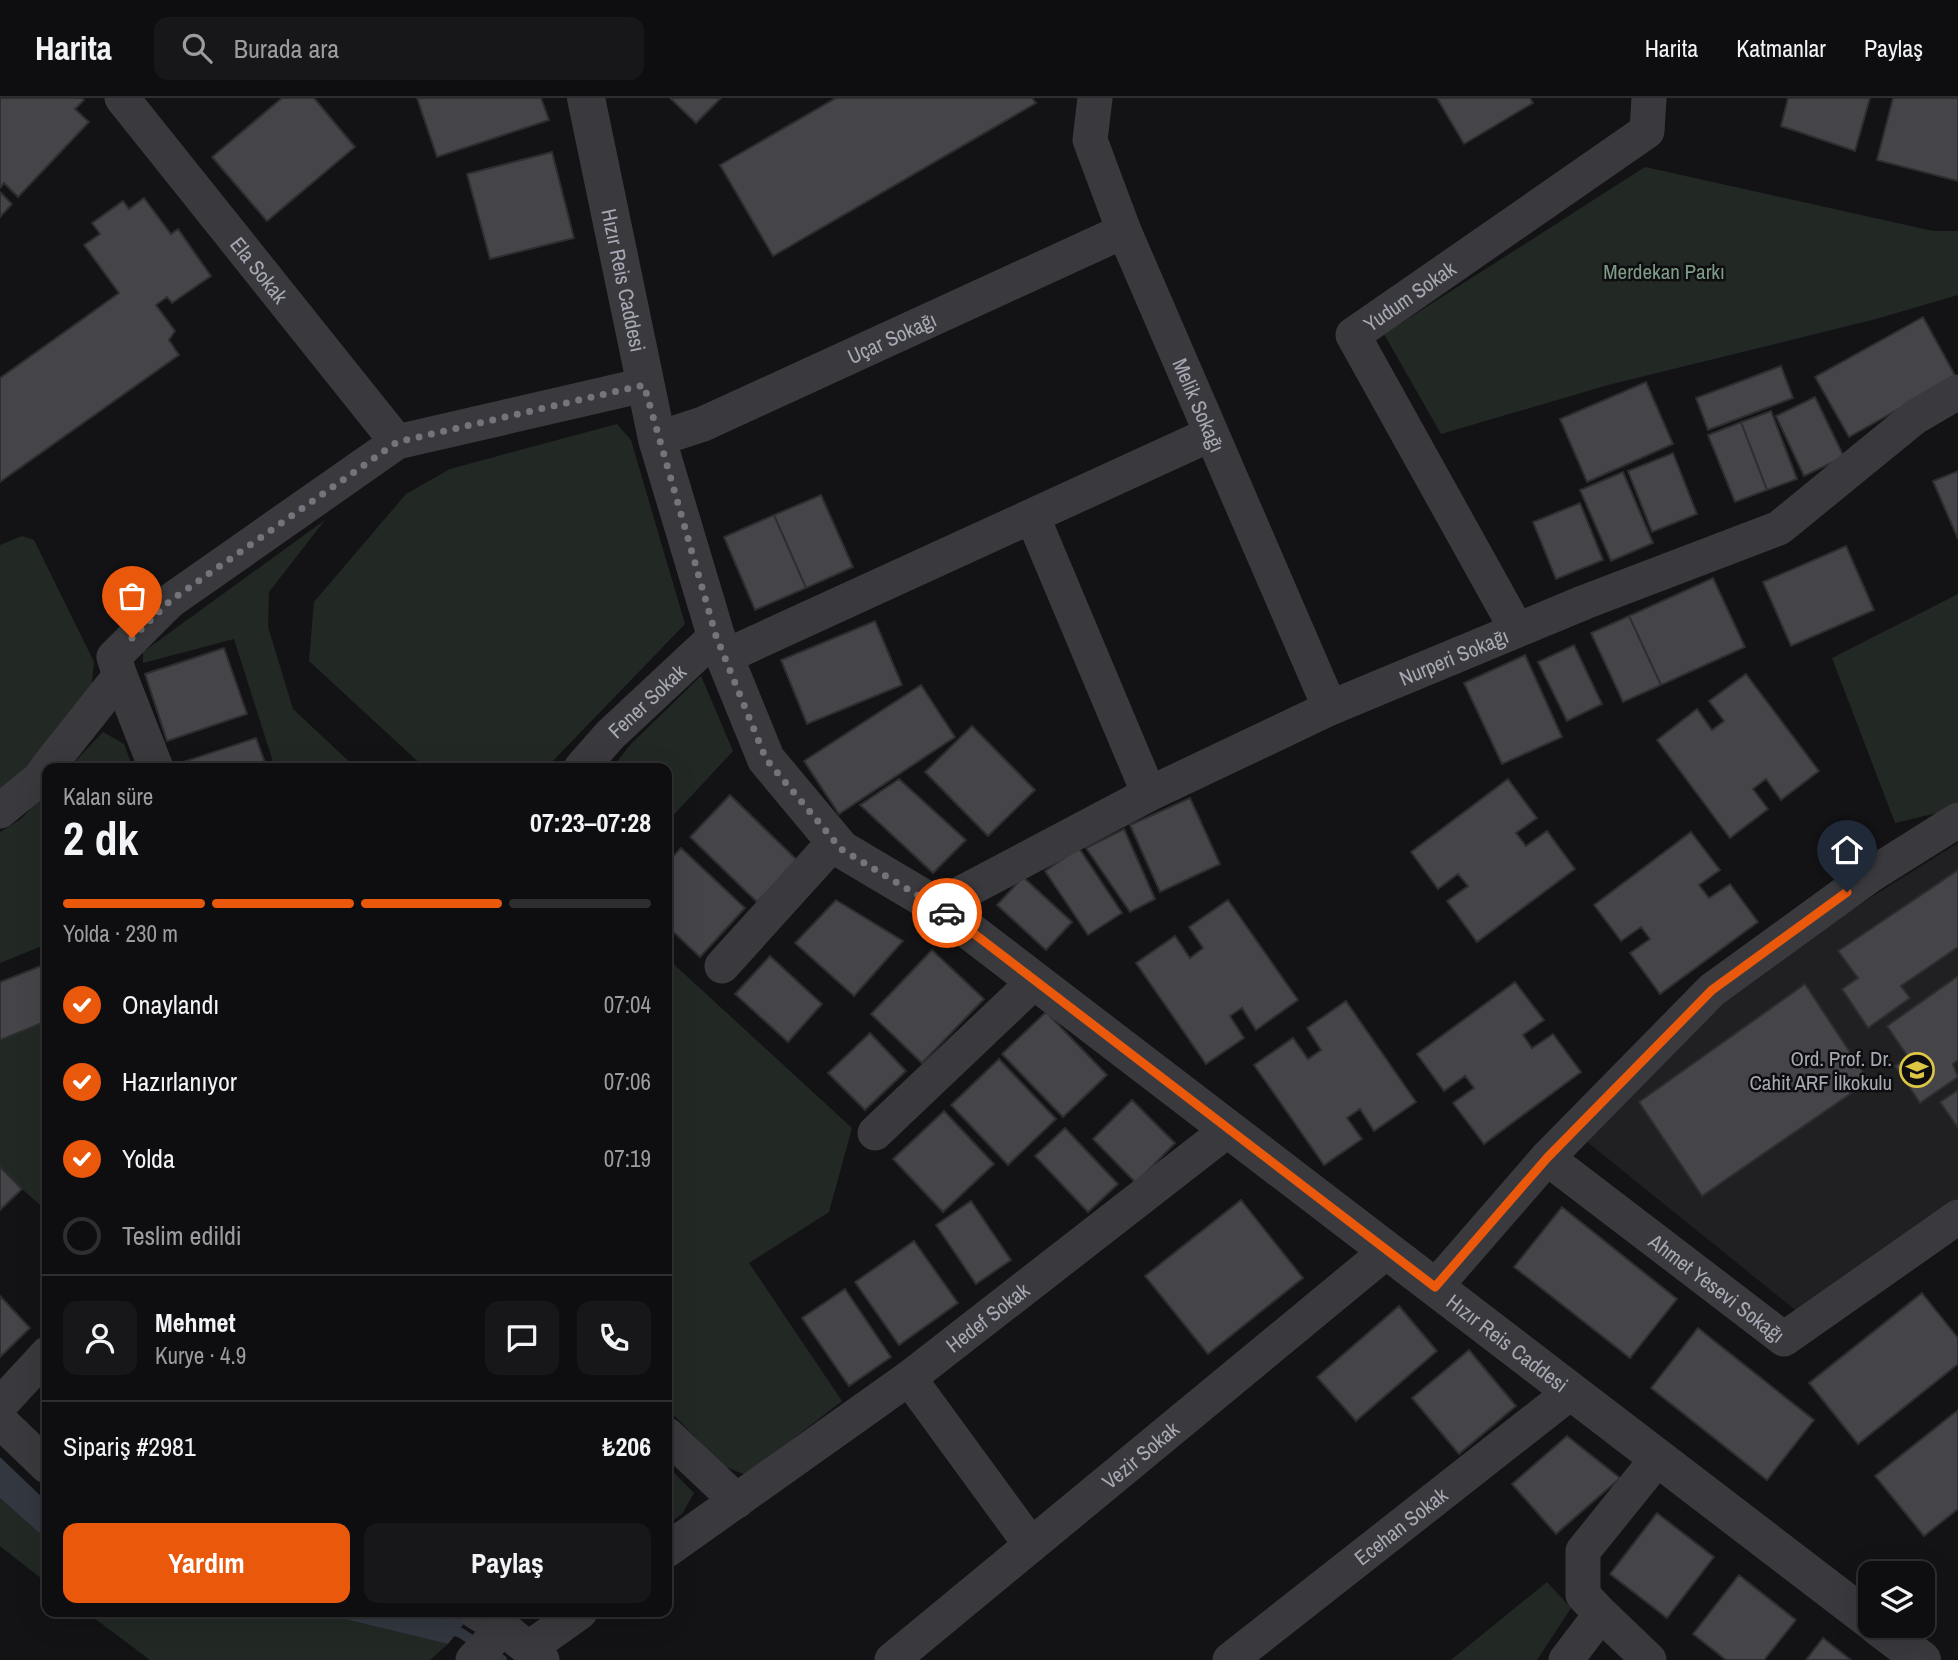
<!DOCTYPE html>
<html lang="tr">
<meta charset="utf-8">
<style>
body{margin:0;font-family:"Archivo Narrow",sans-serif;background:#171719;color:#f1f3f6;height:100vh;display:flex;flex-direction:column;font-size:26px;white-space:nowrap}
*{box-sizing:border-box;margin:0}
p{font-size:23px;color:#9b9c9f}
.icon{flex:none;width:38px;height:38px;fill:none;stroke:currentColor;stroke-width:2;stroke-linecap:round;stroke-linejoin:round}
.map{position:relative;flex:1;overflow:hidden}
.details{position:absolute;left:42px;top:665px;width:630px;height:854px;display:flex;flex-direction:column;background:#0e0e10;border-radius:14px;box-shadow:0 7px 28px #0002,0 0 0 2px #2e2e30}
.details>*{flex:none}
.tools{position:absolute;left:1858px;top:1463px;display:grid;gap:14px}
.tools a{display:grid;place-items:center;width:77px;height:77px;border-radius:14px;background:#0e0e10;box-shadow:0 7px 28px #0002,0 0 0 2px #2e2e30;font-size:35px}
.pin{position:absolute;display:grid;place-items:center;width:60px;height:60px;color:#fff;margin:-72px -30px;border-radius:50% 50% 50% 0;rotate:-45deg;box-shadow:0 0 7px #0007}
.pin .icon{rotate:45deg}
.courier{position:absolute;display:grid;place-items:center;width:70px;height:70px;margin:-35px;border:5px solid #ea580c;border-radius:50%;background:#fff;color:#222;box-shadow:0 2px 9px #0007}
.overview em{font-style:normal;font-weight:700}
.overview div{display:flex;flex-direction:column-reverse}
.overview{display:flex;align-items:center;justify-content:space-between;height:119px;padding:0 21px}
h1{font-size:46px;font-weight:700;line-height:52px}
.bar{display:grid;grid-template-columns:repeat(4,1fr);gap:10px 7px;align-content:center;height:84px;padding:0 21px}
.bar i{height:9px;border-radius:5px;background:#2e2e30}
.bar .active{background:#ea580c}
.bar p{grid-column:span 4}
.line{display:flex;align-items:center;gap:18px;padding:0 21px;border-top:2px solid #2e2e30}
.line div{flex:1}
.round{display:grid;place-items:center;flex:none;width:74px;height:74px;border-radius:14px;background:#171719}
ol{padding:0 21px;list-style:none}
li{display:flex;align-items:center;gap:21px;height:77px}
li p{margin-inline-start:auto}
li .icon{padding:7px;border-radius:50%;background:#ea580c;color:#fff;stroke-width:4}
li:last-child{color:#9b9c9f}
li i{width:38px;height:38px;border:4px solid #2e2e30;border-radius:50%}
.button{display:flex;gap:14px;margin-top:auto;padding:14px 21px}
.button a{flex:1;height:80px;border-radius:14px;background:#ea580c;color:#fff;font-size:28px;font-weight:700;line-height:80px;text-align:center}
.button a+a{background:#171719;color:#f1f3f6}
header{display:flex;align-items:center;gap:42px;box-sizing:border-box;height:98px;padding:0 35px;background:#0e0e10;border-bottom:2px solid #2e2e30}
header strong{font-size:33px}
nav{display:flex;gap:38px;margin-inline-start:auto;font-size:24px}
.search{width:490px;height:63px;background:#171719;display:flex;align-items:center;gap:18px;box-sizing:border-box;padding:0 24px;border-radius:14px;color:#9b9c9f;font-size:26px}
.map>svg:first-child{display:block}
.built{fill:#201f21}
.green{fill:#222925}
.water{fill:#323740}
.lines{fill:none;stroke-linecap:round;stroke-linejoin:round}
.stream{stroke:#323740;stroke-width:10}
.building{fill:#454549;stroke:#2e2d30;stroke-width:2}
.minor{stroke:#3a3a3e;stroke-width:35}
.tertiary{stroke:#3a3a3e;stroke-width:38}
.done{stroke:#73747c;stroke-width:7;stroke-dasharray:0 12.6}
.route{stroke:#ea580c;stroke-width:9}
.labels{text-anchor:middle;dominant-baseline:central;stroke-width:5;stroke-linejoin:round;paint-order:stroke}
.street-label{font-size:21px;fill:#a6a8b3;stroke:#0e0e10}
.park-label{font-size:21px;fill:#7f9c87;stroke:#0e0e10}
.poi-label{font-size:21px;fill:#a6a8b3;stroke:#0e0e10;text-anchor:end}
</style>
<header>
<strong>Harita</strong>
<div class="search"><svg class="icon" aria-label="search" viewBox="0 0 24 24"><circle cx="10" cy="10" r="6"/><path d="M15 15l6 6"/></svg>Burada ara</div>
<nav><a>Harita</a><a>Katmanlar</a><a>Paylaş</a></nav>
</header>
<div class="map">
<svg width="1958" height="1562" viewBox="0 0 1958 1562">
<rect width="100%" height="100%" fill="#131315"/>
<path class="built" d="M1958,745V1107L1799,1215L1586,1043L1704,918L1793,848Z"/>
<path class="green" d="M1645,69L1933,133H1958V197L1876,221L1608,287L1441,336L1384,236Z
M617,326L631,342L685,526L546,670H425L309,563L314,504L406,396L450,371Z
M325,422L269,494L268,529L293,611L356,670H275L234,541L143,565V554Z
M22,438L34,442L94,564L91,595L33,670L0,697V447Z
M1958,496V710L1895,725L1832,560Z
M701,578L733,653L667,724V670H612L630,647Z
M103,634L124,646L133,670H69Z
M47,693V846L0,865V734L21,721Z
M667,860L852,1030L829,1114L749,1165L842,1303L746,1377L723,1368L667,1310Z
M47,923V1113L22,1091L0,1083V942Z
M667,1368L694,1395L682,1416L667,1427Z
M0,1400L47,1442V1485L0,1448Z
M1547,1484L1571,1510L1537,1562H1451Z
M86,1514H315L448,1546L430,1562H150Z"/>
<path class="water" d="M0,1359L47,1404V1442L0,1400Z
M315,1514H434L467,1522L448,1546Z"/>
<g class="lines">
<path class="stream" d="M444,1530L461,1535L502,1562"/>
</g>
<path class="building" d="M0,0H82L84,2L75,11L89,24L18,99L4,85L0,90Z
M282,0H314L355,49L267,123L212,59Z
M417,0H541L549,22L437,59Z
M670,0H721L696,25Z
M836,0H1032L1036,5L773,158L720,67Z
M1437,0H1530L1533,5L1464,46Z
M1788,0H1870L1855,53L1781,28Z
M1893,0H1958V83L1877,62Z
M552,54L574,140L490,161L467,76Z
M0,94L12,106L0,119Z
M144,100L171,136L178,131L211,178L172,205L167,199L156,207L175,233L169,242L179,257L0,384V280L119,195L84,147L100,136L92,125L123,103L129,111Z
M1923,219L1956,279L1849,339L1815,279Z
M1781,268L1793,300L1708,332L1696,300Z
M1646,284L1673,346L1587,384L1560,321Z
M1815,299L1844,359L1804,378L1776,318Z
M1771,313L1797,381L1767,392L1741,324Z
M1741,324L1767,392L1735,404L1708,337Z
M1673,355L1697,416L1652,434L1628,373Z
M1958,373V441L1933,383Z
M1623,374L1653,445L1611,463L1580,392Z
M821,397L853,469L806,490L774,417Z
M1580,405L1603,462L1556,481L1533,424Z
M774,417L806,490L755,512L724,439Z
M1846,448L1874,512L1791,548L1763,484Z
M1713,480L1745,549L1661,587L1629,518Z
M1629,518L1661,587L1623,604L1591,535Z
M875,523L902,587L807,626L781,562Z
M1574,547L1602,606L1567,623L1538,564Z
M224,550L247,616L167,643L145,576Z
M1525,557L1562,639L1502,666L1464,585Z
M1746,576L1819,673L1781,702L1766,681L1753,691L1768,711L1730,740L1657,642L1697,611L1712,632L1724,623L1709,603Z
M921,587L955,639L839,716L804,663Z
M972,628L1035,692L988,738L925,674Z
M256,640L267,670H179L177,666Z
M899,681L966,742L933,775L860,707Z
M1508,681L1537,720L1516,735L1526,748L1547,733L1575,771L1477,844L1447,803L1468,788L1458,776L1438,791L1411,754Z
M730,697L798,763L757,804L690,739Z
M1190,700L1220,766L1160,794L1130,727Z
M1124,731L1155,801L1130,814L1086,750Z
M1691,734L1720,772L1699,787L1709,800L1730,786L1758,824L1660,896L1630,855L1650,841L1641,829L1621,843L1594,807Z
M681,750L745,810L700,859L667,828V765Z
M1079,750L1122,815L1088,837L1045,773Z
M1958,772V849L1901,888L1910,900L1868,930L1842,891L1858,880L1838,853Z
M1023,779L1072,824L1046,852L997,807Z
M836,802L903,843L854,898L795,845Z
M1228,802L1298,902L1256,932L1242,910L1230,918L1244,940L1206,966L1136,865L1175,838L1190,860L1203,850L1189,829Z
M932,852L984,901L922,965L871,916Z
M770,858L822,906L788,944L735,896Z
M46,866L47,923L0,942V884Z
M1958,878V962L1953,966L1958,979L1920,1005L1895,968L1908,959L1887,928Z
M1515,884L1544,922L1523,937L1532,950L1553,936L1581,974L1484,1046L1453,1005L1474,990L1465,978L1444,993L1417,956Z
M1805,886L1869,983L1702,1098L1639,1004Z
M1346,903L1416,1004L1374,1033L1360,1011L1347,1020L1362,1041L1324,1067L1254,967L1293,940L1308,961L1321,952L1307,930Z
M1046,914L1107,977L1063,1019L1002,956Z
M870,935L906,973L865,1012L828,975Z
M999,961L1056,1021L1008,1067L951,1007Z
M1958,992V1030L1940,1004Z
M1132,1002L1175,1045L1136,1085L1093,1041Z
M944,1013L994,1066L943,1114L893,1061Z
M1065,1030L1118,1086L1088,1114L1035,1058Z
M0,1069L22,1091L0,1112Z
M1241,1102L1303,1180L1208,1256L1145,1178Z
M971,1103L1011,1162L976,1186L936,1127Z
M1562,1109L1677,1201L1630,1260L1514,1169Z
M914,1143L958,1205L899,1247L855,1184Z
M845,1191L891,1259L849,1288L802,1220Z
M1922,1195L1958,1240V1266L1858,1346L1809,1285Z
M0,1198L30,1230L0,1259Z
M1399,1208L1437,1253L1356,1323L1317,1279Z
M1698,1230L1814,1322L1767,1382L1651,1290Z
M1469,1252L1516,1308L1459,1356L1412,1300Z
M1958,1312V1411L1924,1438L1875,1378Z
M1567,1338L1620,1380L1556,1436L1512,1386Z
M1657,1415L1714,1459L1667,1520L1610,1476Z
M1739,1477L1796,1522L1764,1562H1726L1693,1536Z
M1823,1540L1851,1562H1806Z"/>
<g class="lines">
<g class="minor">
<path id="s1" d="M122,0L397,344"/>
<path id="s2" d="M1095,0L1090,42L1124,133L1330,610"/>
<path id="s3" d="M657,341L703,326L1124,133"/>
<path d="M1033,420L1149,696"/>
<path id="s4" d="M1517,532L1353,237L1647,33L1649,0"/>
<path d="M724,559L1211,336"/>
<path d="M120,578L156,670"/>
<path d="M47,670L120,578L114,559L170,503L397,344L644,287"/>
<path id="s5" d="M581,670L610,637L716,538"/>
<path d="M0,713L39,681L47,671"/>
<path id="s6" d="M937,808L1149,696L1330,610L1585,504L1779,430L1915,319L1958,294"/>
<path d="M722,868L835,743"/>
<path d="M875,1035L1035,883"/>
<path id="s7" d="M1547,1060L1784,1241L1958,1119"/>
<path d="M1435,1189L1547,1060L1712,892L1869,778L1958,722"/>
<path d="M0,1307L47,1256"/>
<path d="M0,1323L47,1368"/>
<path d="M667,1337L737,1403"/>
<path id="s8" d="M1031,1447L909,1280L1229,1031"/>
<path d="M667,1452L909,1280"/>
<path d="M476,1514L503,1530L542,1562"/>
<path d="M1601,1516L1649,1562"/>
<path d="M528,1551L580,1514"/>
<path d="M473,1562L503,1530"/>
<path id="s9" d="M892,1562L1387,1153"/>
<path id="s10" d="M1230,1562L1571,1294"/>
<path d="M1566,1562L1601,1516L1583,1497V1453L1658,1360"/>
</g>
<g class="tertiary">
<path id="s11" d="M586,0L657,341L716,538L766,661L841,751L937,808L1871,1523"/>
<path d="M1877,1528L1922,1562"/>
</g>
</g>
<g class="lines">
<path class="done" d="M132,540L170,503L397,344L644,287L716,538L766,661L841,751L947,815"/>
<path class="route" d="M947,815L1435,1189L1547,1060L1712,892L1847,794"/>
</g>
<defs>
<g id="school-ring" transform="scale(1.75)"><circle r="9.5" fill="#0e0e10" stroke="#dcc644" stroke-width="1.5"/><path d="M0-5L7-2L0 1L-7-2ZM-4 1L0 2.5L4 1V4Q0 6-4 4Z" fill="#dcc644"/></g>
</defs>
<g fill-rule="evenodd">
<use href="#school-ring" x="1917" y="972"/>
</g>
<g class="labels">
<g class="street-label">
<text stroke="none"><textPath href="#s1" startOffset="220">Ela Sokak</textPath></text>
<text stroke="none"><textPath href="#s11" startOffset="186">Hızır Reis Caddesi</textPath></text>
<text stroke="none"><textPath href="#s4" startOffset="406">Yudum Sokak</textPath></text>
<text stroke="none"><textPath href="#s3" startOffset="256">Uçar Sokağı</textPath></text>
<text stroke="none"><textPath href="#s2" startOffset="329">Melik Sokağı</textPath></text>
<text stroke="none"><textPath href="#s6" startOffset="574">Nurperi Sokağı</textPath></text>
<text stroke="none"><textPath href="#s5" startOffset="94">Fener Sokak</textPath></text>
<text stroke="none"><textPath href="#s7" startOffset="214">Ahmet Yesevi Sokağı</textPath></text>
<text stroke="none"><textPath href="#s8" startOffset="306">Hedef Sokak</textPath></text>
<text stroke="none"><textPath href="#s11" startOffset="1634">Hızır Reis Caddesi</textPath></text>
<text stroke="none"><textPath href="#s9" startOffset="322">Vezir Sokak</textPath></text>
<text stroke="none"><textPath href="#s10" startOffset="217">Ecehan Sokak</textPath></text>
</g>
<g class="park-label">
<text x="1664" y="173">Merdekan Parkı</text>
</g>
<g class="poi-label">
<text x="1892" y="960">Ord. Prof. Dr.<tspan x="1892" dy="24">Cahit ARF İlkokulu</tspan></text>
</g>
</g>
</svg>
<div class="tools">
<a><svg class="icon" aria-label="layers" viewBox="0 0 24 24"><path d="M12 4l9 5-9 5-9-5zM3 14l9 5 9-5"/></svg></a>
</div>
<div class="pin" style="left:132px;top:540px;background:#ea580c"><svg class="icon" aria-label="bag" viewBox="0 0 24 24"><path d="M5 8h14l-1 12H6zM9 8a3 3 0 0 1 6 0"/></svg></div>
<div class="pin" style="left:1847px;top:794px;background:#1f2937"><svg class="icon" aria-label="home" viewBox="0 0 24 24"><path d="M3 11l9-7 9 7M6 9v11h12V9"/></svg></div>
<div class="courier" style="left:947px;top:815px"><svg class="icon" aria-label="car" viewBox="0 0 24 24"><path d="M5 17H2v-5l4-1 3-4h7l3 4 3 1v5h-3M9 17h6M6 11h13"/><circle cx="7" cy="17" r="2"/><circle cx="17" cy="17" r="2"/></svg></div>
<section class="details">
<div class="overview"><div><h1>2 dk</h1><p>Kalan süre</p></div><em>07:23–07:28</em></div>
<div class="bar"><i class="active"></i><i class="active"></i><i class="active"></i><i></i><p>Yolda · 230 m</p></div>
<ol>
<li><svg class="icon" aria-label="check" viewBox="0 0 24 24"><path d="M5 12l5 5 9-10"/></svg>Onaylandı<p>07:04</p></li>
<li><svg class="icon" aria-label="check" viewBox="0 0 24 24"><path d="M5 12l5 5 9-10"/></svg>Hazırlanıyor<p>07:06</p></li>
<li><svg class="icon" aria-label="check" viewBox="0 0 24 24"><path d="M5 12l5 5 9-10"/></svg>Yolda<p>07:19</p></li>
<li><i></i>Teslim edildi</li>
</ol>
<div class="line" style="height:126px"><a class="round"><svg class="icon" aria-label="person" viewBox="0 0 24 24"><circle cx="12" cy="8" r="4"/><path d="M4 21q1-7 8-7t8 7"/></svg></a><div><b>Mehmet</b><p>Kurye · 4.9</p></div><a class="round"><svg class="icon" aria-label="chat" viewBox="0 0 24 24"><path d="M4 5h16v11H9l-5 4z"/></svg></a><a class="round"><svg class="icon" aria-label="phone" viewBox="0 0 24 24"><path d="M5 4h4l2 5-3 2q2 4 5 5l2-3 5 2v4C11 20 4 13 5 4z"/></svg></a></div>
<div class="line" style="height:91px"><div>Sipariş #2981</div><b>₺206</b></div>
<div class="button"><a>Yardım</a><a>Paylaş</a></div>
</section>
</div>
